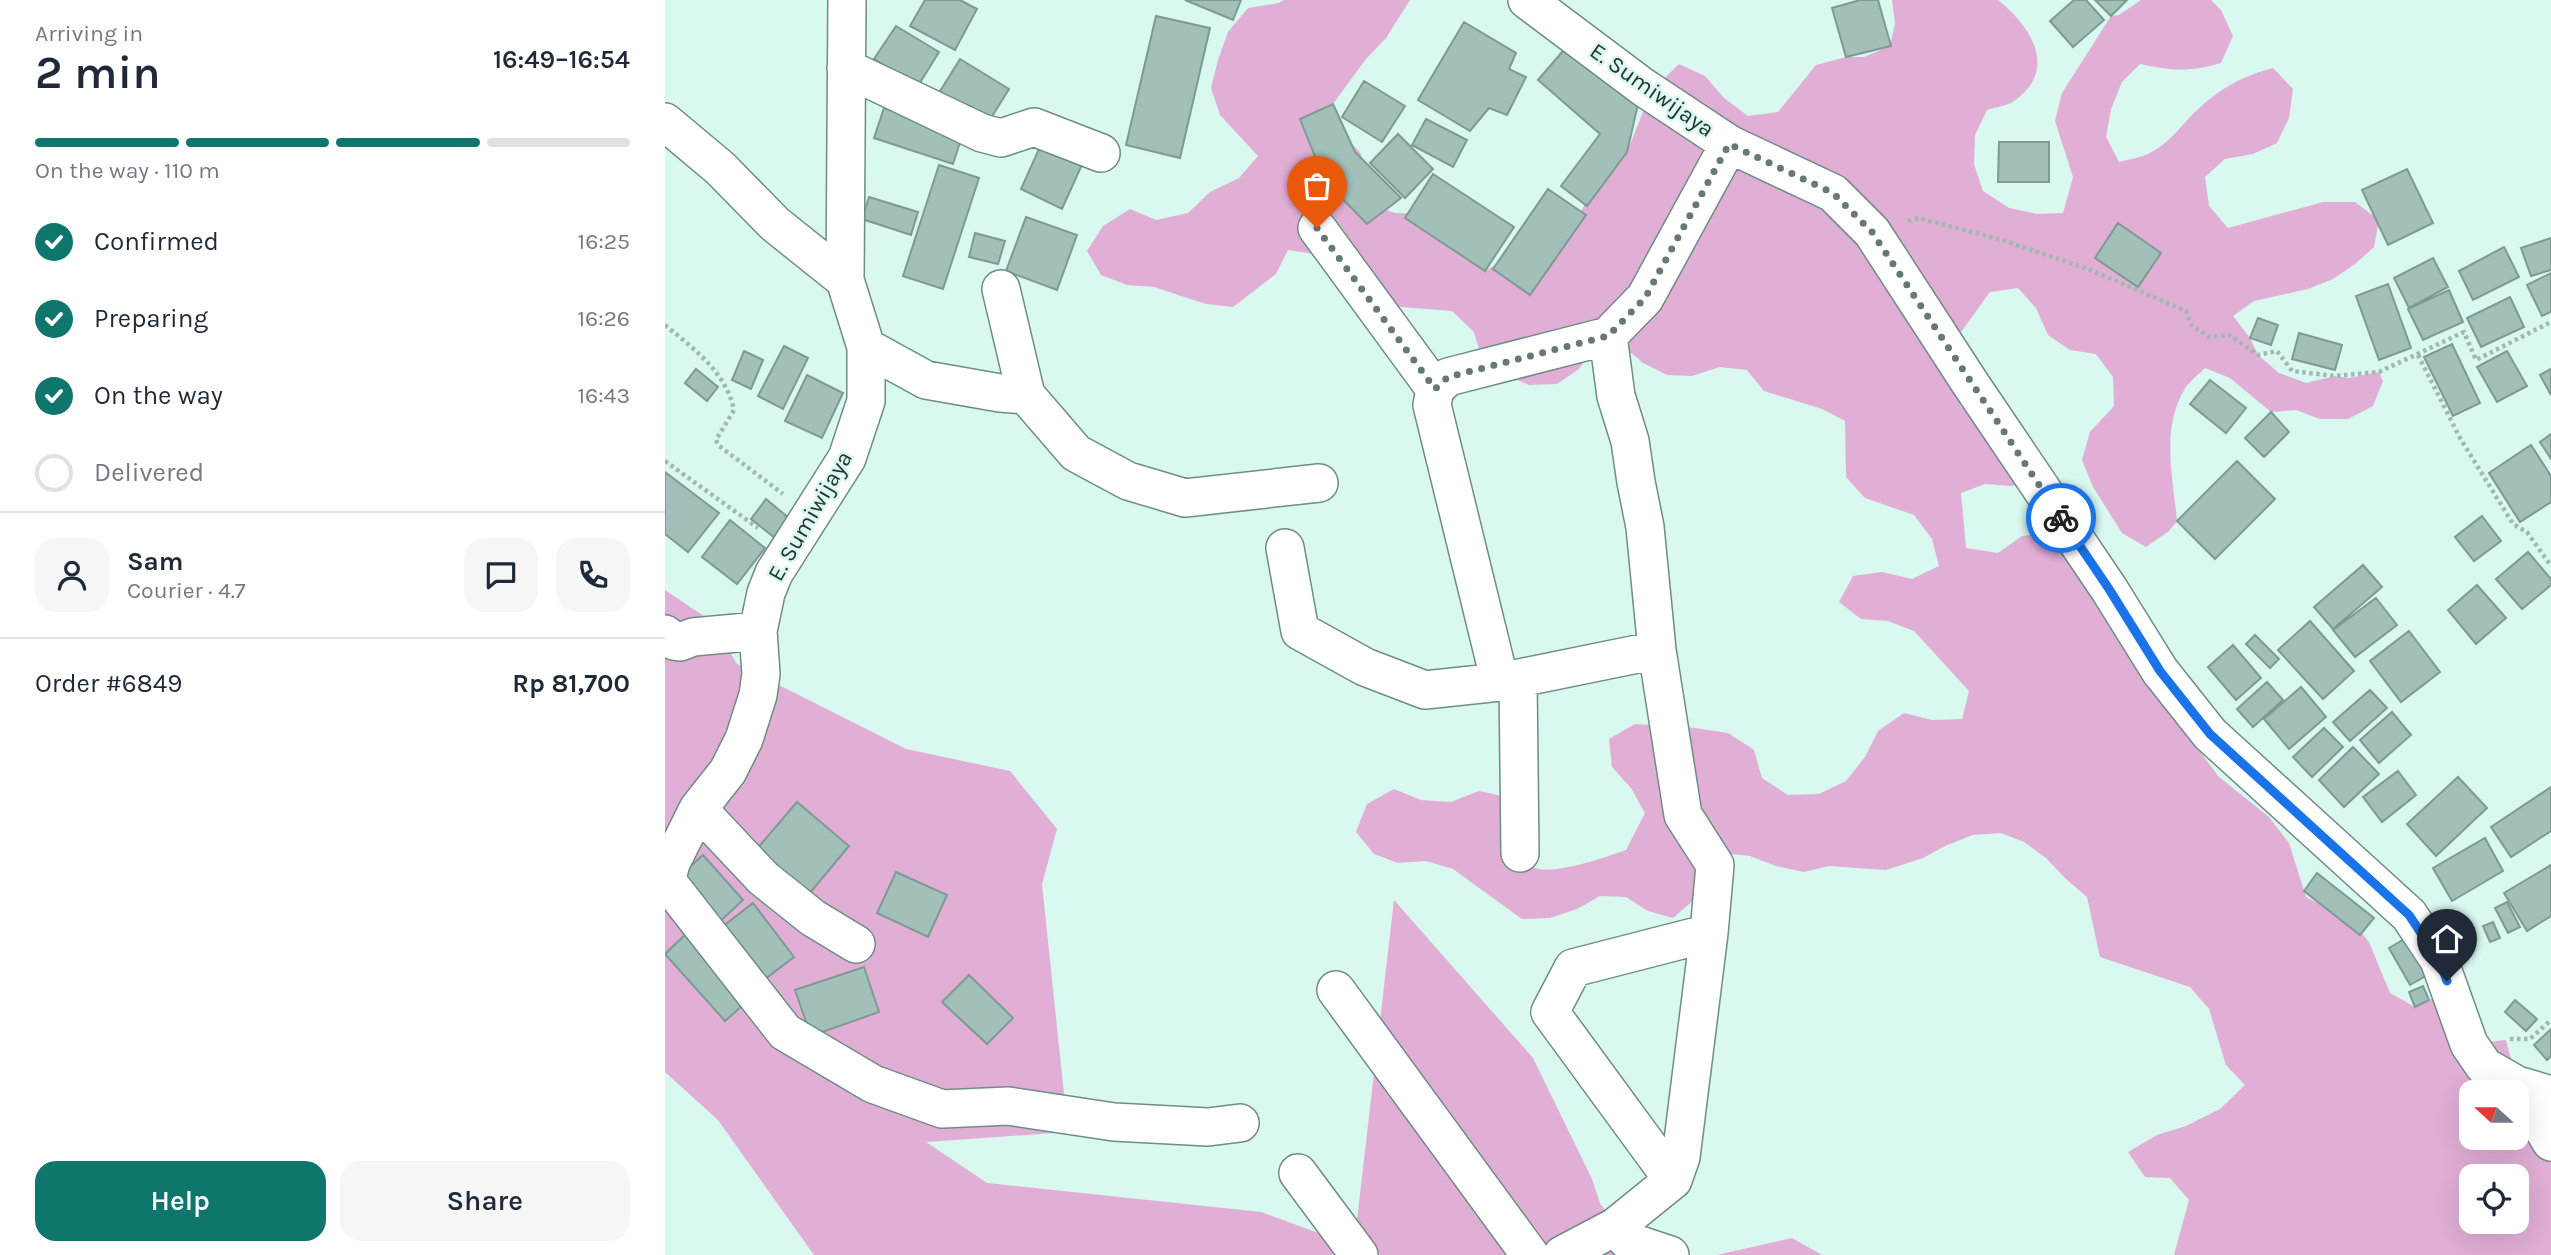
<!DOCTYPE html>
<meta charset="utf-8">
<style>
body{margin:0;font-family:Karla,sans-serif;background:#f6f6f7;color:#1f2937;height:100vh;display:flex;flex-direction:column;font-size:26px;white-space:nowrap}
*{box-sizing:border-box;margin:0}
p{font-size:23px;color:#747a83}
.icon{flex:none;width:38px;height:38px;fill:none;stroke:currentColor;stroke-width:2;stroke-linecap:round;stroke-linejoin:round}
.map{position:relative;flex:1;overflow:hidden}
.panel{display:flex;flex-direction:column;background:#fff;width:665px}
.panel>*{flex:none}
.needle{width:46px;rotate:291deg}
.controls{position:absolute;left:1794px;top:1080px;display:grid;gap:14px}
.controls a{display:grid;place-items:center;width:70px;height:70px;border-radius:14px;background:#fff;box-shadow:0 7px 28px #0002;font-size:35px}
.pin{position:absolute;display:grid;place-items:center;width:60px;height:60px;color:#fff;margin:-72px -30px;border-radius:50% 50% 50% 0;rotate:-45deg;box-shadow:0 0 7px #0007}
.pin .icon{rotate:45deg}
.courier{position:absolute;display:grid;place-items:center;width:70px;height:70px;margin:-35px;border:5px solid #1a73e8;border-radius:50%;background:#fff;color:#222;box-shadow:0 2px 9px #0007}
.summary em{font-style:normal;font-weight:600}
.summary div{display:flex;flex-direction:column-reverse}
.summary{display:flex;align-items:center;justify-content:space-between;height:119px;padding:0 35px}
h1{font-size:46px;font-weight:600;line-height:52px}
.bar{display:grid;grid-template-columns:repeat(4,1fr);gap:10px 7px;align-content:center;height:84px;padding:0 35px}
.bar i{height:9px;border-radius:5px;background:#e0e1e3}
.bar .active{background:#0f766e}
.bar p{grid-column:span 4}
.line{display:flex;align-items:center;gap:18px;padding:0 35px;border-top:2px solid #e0e1e3}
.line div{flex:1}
.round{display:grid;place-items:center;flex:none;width:74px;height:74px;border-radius:21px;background:#f6f6f7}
ol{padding:0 35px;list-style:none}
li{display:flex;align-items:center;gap:21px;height:77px}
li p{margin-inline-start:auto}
li .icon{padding:7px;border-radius:50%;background:#0f766e;color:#fff;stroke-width:4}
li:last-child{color:#747a83}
li i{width:38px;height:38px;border:4px solid #e0e1e3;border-radius:50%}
.cta{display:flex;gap:14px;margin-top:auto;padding:14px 35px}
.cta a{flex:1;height:80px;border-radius:21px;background:#0f766e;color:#fff;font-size:28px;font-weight:600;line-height:80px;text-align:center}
.cta a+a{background:#f6f6f7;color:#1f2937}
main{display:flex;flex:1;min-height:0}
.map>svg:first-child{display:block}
.green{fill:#e1aed6;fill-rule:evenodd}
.building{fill:#a2c0b9;stroke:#7d9a93;stroke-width:2}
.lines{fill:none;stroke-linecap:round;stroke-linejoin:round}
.minor-casing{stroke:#6f8c85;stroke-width:40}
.path{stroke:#a0bab3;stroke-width:4.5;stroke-dasharray:3.5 3.5;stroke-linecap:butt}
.minor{stroke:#fff;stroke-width:37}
.done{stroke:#667974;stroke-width:7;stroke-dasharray:0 12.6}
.route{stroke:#1a73e8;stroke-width:9}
.labels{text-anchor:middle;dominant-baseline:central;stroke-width:5;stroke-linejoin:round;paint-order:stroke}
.street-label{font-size:23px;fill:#283432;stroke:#d8f8f0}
</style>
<main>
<section class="panel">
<div class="summary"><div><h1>2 min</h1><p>Arriving in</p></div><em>16:49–16:54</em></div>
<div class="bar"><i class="active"></i><i class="active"></i><i class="active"></i><i></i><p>On the way · 110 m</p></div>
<ol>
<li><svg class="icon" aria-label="check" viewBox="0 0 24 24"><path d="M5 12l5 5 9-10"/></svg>Confirmed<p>16:25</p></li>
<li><svg class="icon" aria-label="check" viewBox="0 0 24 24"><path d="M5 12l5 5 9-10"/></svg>Preparing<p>16:26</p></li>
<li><svg class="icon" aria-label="check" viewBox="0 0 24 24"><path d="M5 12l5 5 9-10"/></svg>On the way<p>16:43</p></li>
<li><i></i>Delivered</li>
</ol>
<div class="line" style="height:126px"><a class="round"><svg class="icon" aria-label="person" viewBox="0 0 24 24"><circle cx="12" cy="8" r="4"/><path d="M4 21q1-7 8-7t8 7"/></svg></a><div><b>Sam</b><p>Courier · 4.7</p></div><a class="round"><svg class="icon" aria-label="chat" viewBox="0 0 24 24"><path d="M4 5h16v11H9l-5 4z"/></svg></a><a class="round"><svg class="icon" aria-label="phone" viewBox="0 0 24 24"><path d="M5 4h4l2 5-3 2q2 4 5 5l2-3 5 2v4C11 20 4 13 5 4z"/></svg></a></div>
<div class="line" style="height:91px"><div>Order #6849</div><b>Rp 81,700</b></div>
<div class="cta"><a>Help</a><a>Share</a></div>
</section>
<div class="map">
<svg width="1886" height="1255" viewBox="0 0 1886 1255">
<rect width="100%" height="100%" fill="#d8f8f0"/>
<path class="green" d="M619,0H745L721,38L701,59L668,104H665L673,130L695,152L714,207L730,213L760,214L820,271L913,217L927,191L962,152L980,107L973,104L1014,64L1040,76L1059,98L1083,116L1113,112L1151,65L1181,57H1199L1225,46L1230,23L1227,0H1333C1366,26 1394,70 1349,101C1342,106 1331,107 1322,110L1310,135L1309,164L1318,191L1344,208L1372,214L1398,213L1408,177L1390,121L1397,93L1446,16L1454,15L1476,0H1546L1556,10L1568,36L1556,63C1525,72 1507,71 1475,64L1457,82L1446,109L1441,137L1454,162C1464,159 1476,158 1485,153C1503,144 1515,127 1529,113C1554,89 1575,77 1608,68L1628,89L1624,118L1612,143L1588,154L1560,159L1540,177L1544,206L1563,228L1658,202H1690L1714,220L1709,247L1690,264L1668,279L1643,289L1589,301L1568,316L1585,338L1593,355L1614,373L1641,383L1670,376L1684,378L1714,372L1718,381L1708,406L1683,419H1655L1631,410L1606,412L1565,378L1540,368C1534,374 1526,380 1521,387C1495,427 1508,477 1512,521L1504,531L1481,547L1457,533L1428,487L1417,460L1425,432L1449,406L1448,377L1431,354L1405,350L1383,335L1371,308L1353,288L1325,292L1283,350L1284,378L1296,407L1327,420L1372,482L1347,486L1320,484L1296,493L1301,548L1333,553L1357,536L1388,532L1530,726L1536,753L1554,777L1604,817L1624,843L1641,897L1686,920L1704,942L1725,993L1750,1007L1770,997L1804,1044L1841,1040L1851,1077L1886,1135V1255H1509L1524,1200L1505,1178L1480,1177L1463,1152L1492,1135L1521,1126L1555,1109L1580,1085L1561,1065L1544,1009L1525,987L1435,957L1422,897L1400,878L1381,858L1359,842L1336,833L1308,835L1282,845L1258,858L1221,870L1164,866L1139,872L1111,866L1085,856L1057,853L1030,899L1008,918L983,911L961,897L935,896L912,909L885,918L857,919L788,869L761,861L733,863L709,854L691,832L702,804L729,789L756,800L786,802L814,791L842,797L847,853C854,858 863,865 870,868C891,875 941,857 961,850L980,813L966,788L947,767L944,739L970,724L1030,728L1063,733L1089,750L1097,778L1123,795L1154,794L1181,781L1200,757L1213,731L1239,713L1267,720L1297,719L1304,691L1249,631L1223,621L1196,619L1174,602L1188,576L1217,572L1247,579L1274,566L1267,539L1249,515L1200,498L1181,477L1180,421L1157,409L1099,391L1082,370L1055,367L1027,376L1002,375L978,363L956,344L930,347L914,369L892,384L864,385L839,374L817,360L809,332L787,311L711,305L649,254L623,250L611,274L568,307L541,304L489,287L462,285L436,275L422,251L438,226L465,209L491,220L523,213L545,192L574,178L593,156L555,115L546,88L553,60L563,32L583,8L614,3ZM1806,1092H1852V1138H1806ZM1806,1176H1852V1222H1806Z
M0,590L46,621L72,664L241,749L345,771L392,829L377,884L403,1132L261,1142L322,1183L596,1212L689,1246L729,900L868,1058L927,1179L935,1203L971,1255H149L53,1120L0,1072Z
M1127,1238L1157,1255H1052Z"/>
<path class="building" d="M260,0H295L312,9L290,50L245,26Z
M520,0H576L568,20Z
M1195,0H1213L1226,46L1181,57L1167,8Z
M1409,0H1421L1439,20L1408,47L1385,21Z
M1430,0H1462L1446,16Z
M491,16L545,28L515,158L461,145Z
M799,22L851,53L844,69L861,77L842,115L824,108L805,131L753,100Z
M231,26L274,52L253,86L209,59Z
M904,44L973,104L962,152L922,206L896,186L935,134L873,80Z
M295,59L344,89L318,131L269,101Z
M699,81L740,106L717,142L677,117Z
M668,104L690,152L736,198L702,224L660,181L635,119Z
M219,108L298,133L288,164L209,138Z
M761,119L802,140L788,167L747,145Z
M733,134L768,169L740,198L705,163Z
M378,140L420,158L397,209L356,189Z
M1334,142H1384V182H1333Z
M274,165L314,178L278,289L238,276Z
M1742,169L1768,223L1723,245L1697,190Z
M768,174L849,227L820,271L740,218Z
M883,189L921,215L865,295L828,269Z
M204,197L253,212L246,235L197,219Z
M361,217L412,235L392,290L341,271Z
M1453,223L1496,253L1473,287L1430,258Z
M310,233L340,241L333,264L304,257Z
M1886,238V270L1866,276L1856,248Z
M1839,247L1854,277L1808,300L1794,271Z
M1768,258L1783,287L1744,308L1729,278Z
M1886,273V312L1877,316L1862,285Z
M1723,284L1746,348L1714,360L1691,296Z
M1784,290L1798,322L1758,340L1743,309Z
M1845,297L1859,327L1816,347L1802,318Z
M1593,318L1613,325L1606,345L1585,338Z
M1634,333L1677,345L1670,370L1627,359Z
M1787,344L1815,403L1788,416L1759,357Z
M119,346L143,358L118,409L93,396Z
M79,351L98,360L86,389L67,380Z
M1842,351L1862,386L1832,402L1812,367Z
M31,369L53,387L42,401L20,383Z
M1886,369V395L1875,375Z
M142,375L178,393L157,438L120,421Z
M1545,380L1581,408L1561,433L1525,404Z
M1606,412L1624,432L1599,457L1580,438Z
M1886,434V459L1875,442Z
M1866,445L1886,476V502L1855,522L1824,473Z
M1572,461L1610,499L1550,559L1512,521Z
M0,472L54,513L23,552L0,534Z
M101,499L125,519L110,538L86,519Z
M1817,516L1836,541L1809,561L1790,537Z
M65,520L100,548L72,584L37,557Z
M1863,552L1886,579V585L1857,609L1831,579Z
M1698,565L1717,587L1668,629L1649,607Z
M1812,585L1841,618L1811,644L1783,610Z
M1711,598L1732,625L1690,657L1668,630Z
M1645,621L1689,671L1658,699L1613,650Z
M1744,631L1775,672L1736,702L1705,661Z
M1590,635L1614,659L1605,668L1581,644Z
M1568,645L1596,678L1571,700L1543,667Z
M1602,682L1618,700L1588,727L1572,709Z
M1636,687L1661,717L1624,749L1599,719Z
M1705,690L1722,708L1685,741L1668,722Z
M1727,712L1746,735L1714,763L1695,740Z
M1659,728L1678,747L1647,777L1628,757Z
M1688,747L1714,774L1679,807L1654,780Z
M1733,771L1751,795L1717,822L1698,797Z
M1793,777L1822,808L1771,856L1742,824Z
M1886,787V831L1846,857L1826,827Z
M132,802L184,846L144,894L91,850Z
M1820,838L1838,871L1787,901L1768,868Z
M38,855L78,900L51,925L10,880Z
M1886,865V916L1862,931L1839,893Z
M231,872L282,895L263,937L212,913Z
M1652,873L1709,918L1695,935L1639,891Z
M1842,902L1855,927L1843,933L1830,908Z
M88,903L129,957L87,989L47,935Z
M1828,922L1835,938L1825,942L1818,926Z
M25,930L86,998L60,1021L0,954Z
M1746,935L1768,972L1745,985L1724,948Z
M199,967L214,1012L146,1036L130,990Z
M304,975L348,1018L322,1044L277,1002Z
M1758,986L1764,1000L1750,1007L1744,992Z
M1850,1000L1872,1019L1861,1031L1840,1012Z
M1886,1029V1056L1882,1060L1869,1045Z"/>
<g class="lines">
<g class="minor-casing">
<path id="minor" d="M862,0L978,87L1064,144L1168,193L1207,232L1305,383L1444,589L1495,671L1545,734L1744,915L1774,960L1804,1044L1819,1066L1852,1085L1886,1095
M181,68L317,133L336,138L369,127L436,153
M0,122L55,168L110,224L180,280
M652,228L770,389
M336,289L361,395
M943,336L783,377L770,389L767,405L835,682L992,650
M201,347L261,380L335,393L361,395L411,453L463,481L520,498L654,483
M620,548L635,631L700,667L760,690L835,682
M0,634L9,641L15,642L28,637L93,631
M853,679L855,853
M33,809L98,878L148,918L191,944
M1,880L120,1032L208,1084L277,1109L343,1106L449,1122L543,1127L575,1123
M0,886L6,863L33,809L63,771L79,739L93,695L96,674L93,631L101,593L109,573L182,458L201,401V347L180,280L182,0
M671,990L865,1255
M1852,1085L1886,1142
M633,1173L694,1255
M1008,1180L885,1012L908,968L1044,933
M950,1227L963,1241L1005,1255
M897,1255L950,1227L1008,1180L1016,1157L1044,933L1050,865L1018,815L992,650L980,527L971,482L965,441L951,396L943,336L980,298L1064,144"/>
</g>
<path class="path" d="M1243,221L1253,218L1334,239L1423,269L1521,311L1527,326L1545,337L1564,335L1593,355L1612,351L1627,371L1670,376L1714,372L1799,332L1811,360L1886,322
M0,325C29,349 61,372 69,410L51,440L53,445L118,494
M1753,355L1795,438L1848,524L1862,532L1886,566
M0,461L93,528
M1845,1039H1865L1886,1020"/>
<use href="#minor" class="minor"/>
</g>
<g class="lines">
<path class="done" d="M652,228L770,389L783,377L943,336L980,298L1064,144L1168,193L1207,232L1396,518"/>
<path class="route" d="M1396,518L1444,589L1495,671L1545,734L1744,915L1774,960L1782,981"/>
</g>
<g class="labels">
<g class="street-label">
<text transform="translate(987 90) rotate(35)">E. Sumiwijaya</text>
<text transform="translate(145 516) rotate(-60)">E. Sumiwijaya</text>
</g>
</g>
</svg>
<div class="controls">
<a><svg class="needle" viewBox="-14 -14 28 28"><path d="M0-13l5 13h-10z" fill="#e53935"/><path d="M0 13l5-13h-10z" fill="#747a83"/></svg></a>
<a><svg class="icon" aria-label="locate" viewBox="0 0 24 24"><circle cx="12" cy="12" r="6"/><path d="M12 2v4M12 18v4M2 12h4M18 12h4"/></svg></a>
</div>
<div class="pin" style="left:652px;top:228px;background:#ea580c"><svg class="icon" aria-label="bag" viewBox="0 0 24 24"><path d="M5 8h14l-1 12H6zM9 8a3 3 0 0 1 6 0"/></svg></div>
<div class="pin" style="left:1782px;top:981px;background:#1f2937"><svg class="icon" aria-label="home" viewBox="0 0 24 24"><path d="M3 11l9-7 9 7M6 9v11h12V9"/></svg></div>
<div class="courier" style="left:1396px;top:518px"><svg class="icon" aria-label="bike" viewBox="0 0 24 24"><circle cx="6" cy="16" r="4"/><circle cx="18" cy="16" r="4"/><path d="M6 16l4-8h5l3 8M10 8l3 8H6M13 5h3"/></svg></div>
</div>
</main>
